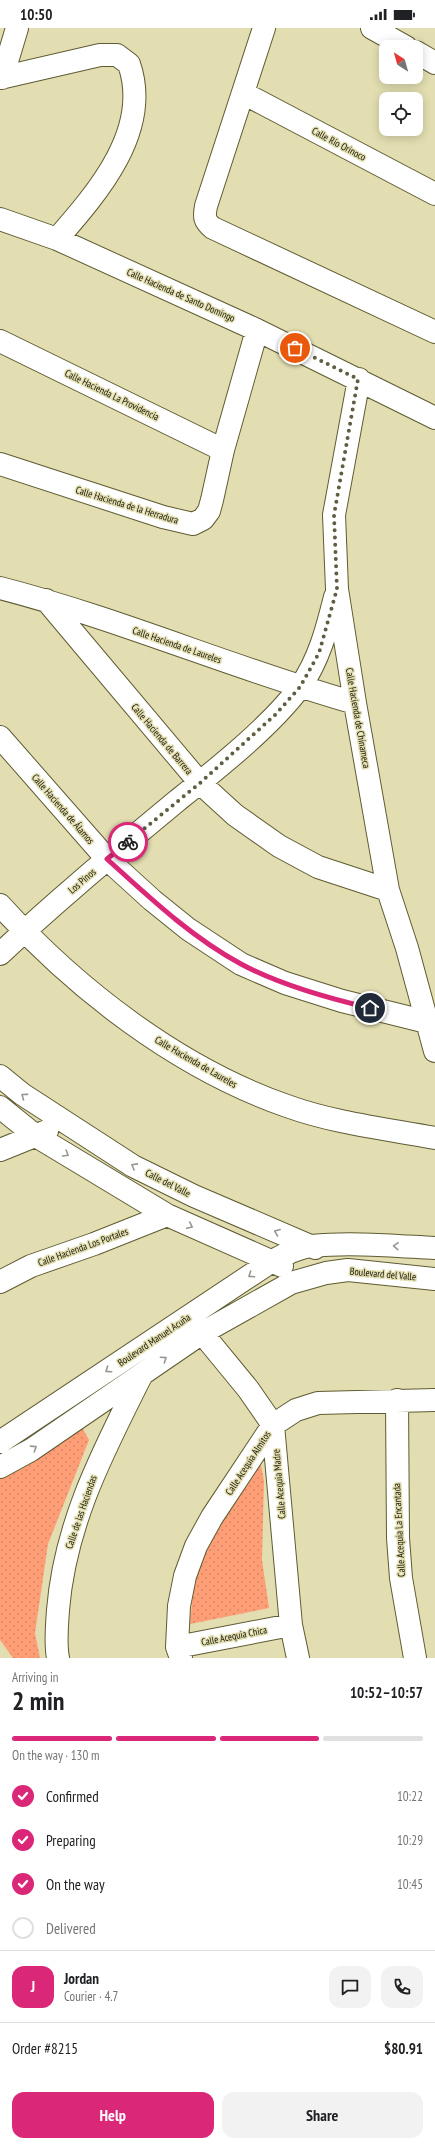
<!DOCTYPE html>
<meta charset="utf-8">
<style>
body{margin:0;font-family:"PT Sans Narrow",sans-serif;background:#f2f2f2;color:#202124;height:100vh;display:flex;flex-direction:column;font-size:15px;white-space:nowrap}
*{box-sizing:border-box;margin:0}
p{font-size:13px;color:#757577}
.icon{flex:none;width:22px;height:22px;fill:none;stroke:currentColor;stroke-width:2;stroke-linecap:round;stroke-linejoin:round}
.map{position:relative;height:1630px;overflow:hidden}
.side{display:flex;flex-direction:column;background:#fff;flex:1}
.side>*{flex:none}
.needle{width:26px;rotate:323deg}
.controls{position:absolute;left:379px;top:12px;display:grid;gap:8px}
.controls a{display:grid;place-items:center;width:44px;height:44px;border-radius:8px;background:#fff;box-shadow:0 2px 10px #0003;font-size:20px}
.pin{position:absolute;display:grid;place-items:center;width:34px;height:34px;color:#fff;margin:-17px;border:2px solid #fff;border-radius:50%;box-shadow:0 1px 4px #0007}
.courier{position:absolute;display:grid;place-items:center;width:40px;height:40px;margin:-20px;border:3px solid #db2777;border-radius:50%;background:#fff;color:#222;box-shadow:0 1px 5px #0007}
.overview em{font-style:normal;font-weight:700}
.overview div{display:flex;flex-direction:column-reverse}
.overview{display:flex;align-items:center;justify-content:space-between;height:68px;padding:0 12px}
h1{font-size:26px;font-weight:700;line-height:30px}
.bar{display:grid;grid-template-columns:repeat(4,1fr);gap:6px 4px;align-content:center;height:48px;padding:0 12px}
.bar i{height:5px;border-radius:3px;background:#e0e0e0}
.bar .current{background:#db2777}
.bar p{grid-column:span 4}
.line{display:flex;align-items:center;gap:10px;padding:0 12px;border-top:1px solid #e0e0e0}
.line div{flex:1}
.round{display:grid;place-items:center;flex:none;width:42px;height:42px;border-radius:12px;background:#f2f2f2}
ol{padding:0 12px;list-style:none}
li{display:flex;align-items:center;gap:12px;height:44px}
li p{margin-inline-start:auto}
li .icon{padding:4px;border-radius:50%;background:#db2777;color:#fff;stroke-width:4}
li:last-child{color:#757577}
li i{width:22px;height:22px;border:2px solid #e0e0e0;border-radius:50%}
.action{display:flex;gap:8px;margin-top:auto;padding:8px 12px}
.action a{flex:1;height:46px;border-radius:12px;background:#db2777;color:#fff;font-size:16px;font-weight:700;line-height:46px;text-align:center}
.action a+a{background:#f2f2f2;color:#202124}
.status{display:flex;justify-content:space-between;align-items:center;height:28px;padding:0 20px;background:#fff;direction:ltr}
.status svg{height:11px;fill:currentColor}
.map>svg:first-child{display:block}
.park{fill:url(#park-dots)}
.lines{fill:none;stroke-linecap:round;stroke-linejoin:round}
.minor-casing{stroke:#5f5b33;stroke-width:24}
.minor{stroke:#fff;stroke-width:22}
.oneway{stroke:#98978f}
.done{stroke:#5f5d42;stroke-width:4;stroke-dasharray:0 7.2}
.route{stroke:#db2777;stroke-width:5}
.labels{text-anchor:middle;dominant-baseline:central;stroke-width:3;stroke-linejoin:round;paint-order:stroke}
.street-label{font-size:10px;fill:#191707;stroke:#e2deb1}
</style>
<div class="status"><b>10:50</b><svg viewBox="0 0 49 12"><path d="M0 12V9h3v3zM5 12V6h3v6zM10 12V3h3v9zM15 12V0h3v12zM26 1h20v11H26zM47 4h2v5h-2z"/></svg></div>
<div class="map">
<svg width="435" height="1630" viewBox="0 0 435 1630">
<defs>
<pattern id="park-dots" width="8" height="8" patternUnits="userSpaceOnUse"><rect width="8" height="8" fill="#fe9e77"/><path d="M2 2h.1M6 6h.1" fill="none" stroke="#d98765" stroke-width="1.8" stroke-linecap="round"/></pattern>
</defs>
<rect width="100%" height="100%" fill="#e2deb1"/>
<path class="park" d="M76,1400L83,1401L89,1412L48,1516L35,1605L40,1630H13L0,1612V1447Z
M261,1437L264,1453L262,1532L269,1580L190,1596L194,1554L225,1479L252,1440Z"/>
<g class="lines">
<g class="minor-casing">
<path id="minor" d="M264,0L206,178C204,189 204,193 213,200L435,304
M372,0L406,19
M416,24L435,35
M0,50L100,27H117L129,36C152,102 98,164 57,211
M2,50L17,0
M243,65L435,166
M0,191L57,211L257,302L435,390
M0,313L223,422
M359,351L334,487L337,561L355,675L388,862L407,920L435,1023
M0,436L163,489L193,496L203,491L209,483L212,472L223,422L257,302
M0,560C120,591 235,641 355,675
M46,572L200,755L235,787L279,818L318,839L388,862
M0,709L107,831L152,872L188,901L241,936L285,955L342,973L427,994
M0,877C76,961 178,1040 287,1078C334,1095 386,1101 435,1110
M0,926C57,872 118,822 178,772C217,741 271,698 300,659C319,632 327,601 335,569
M0,1048L22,1066L133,1138L194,1168L315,1220
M0,1079L36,1108L167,1187L282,1238
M0,1122L47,1103
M0,1254L31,1238L94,1216L167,1187
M202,1305L248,1361L273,1397L291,1597L298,1630
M397,1372L398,1510L401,1550L415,1630
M0,1414L272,1233C284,1227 298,1219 312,1218C350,1214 396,1218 435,1220
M0,1439L31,1422L202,1305L291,1255L326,1245L348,1242L435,1251
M177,1619L291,1597
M58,1630C55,1614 57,1598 58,1582C65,1495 103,1424 141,1348
M181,1630L177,1619L179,1578L185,1548L196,1518L212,1489L273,1397L296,1382L318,1375L435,1372"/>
</g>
<use href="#minor" class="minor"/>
</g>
<defs><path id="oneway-chevron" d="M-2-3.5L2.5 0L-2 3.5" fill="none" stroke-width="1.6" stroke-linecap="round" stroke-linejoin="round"/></defs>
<g class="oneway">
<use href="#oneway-chevron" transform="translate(24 1068) rotate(-144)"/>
<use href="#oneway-chevron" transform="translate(66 1126) rotate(31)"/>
<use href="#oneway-chevron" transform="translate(134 1138) rotate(-151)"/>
<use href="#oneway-chevron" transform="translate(190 1198) rotate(25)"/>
<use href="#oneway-chevron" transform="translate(277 1204) rotate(-158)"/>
<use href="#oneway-chevron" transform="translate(396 1218) rotate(-177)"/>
<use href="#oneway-chevron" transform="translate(251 1247) rotate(146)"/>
<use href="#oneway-chevron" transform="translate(164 1331) rotate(-34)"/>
<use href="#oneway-chevron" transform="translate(108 1342) rotate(146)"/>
<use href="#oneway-chevron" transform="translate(34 1420) rotate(-33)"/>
</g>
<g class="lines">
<path class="done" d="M128,814L200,755L276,686L300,659L319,625L337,561L334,487L358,351L295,320"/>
<path class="route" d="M128,814L107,831C149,869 191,909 241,936C280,957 327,970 370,980"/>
</g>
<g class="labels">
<g class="street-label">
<text transform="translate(339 116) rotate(28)">Calle Río Orinoco</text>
<text transform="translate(181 267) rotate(24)">Calle Hacienda de Santo Domingo</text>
<text transform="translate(112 367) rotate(26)">Calle Hacienda La Providencia</text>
<text transform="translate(127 477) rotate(17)">Calle Hacienda de la Herradura</text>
<text transform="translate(177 617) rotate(19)">Calle Hacienda de Laureles</text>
<text transform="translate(358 690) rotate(80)">Calle Hacienda de Chinameca</text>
<text transform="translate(162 711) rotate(50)">Calle Hacienda de Barrera</text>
<text transform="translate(63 781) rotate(49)">Calle Hacienda de Álamos</text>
<text transform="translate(82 853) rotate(-41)">Los Pinos</text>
<text transform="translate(196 1034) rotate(30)">Calle Hacienda de Laureles</text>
<text transform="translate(168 1155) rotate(27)">Calle del Valle</text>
<text transform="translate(83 1219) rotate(-20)">Calle Hacienda Los Portales</text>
<text transform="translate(383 1246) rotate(5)">Boulevard del Valle</text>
<text transform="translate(154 1312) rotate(-34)">Boulevard Manuel Acuña</text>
<text transform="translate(248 1435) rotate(-57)">Calle Acequia Almitos</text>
<text transform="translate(279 1456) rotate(-95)">Calle Acequia Madre</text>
<text transform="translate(81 1484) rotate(-71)">Calle de las Haciendas</text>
<text transform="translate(399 1502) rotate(-93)">Calle Acequia La Encantada</text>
<text transform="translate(234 1608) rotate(-11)">Calle Acequia Chica</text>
</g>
</g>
</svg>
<div class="controls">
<a><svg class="needle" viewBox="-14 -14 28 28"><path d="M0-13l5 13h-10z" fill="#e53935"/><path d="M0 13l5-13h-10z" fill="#757577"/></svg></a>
<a><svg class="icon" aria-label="locate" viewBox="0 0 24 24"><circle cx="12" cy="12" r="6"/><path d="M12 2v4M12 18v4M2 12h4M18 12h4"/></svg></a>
</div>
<div class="pin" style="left:295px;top:320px;background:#ea580c"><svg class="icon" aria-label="bag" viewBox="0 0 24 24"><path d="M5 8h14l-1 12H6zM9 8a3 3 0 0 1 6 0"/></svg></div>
<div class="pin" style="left:370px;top:980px;background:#1f2937"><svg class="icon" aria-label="home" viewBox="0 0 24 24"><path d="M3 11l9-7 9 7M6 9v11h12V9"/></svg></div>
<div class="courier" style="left:128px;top:814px"><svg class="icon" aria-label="bike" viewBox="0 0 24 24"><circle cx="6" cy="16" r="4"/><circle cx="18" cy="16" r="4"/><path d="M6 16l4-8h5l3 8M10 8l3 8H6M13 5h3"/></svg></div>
</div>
<section class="side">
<div class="overview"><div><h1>2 min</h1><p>Arriving in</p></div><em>10:52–10:57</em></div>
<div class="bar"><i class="current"></i><i class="current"></i><i class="current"></i><i></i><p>On the way · 130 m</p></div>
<ol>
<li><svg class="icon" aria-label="check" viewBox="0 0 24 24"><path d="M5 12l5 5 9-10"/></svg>Confirmed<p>10:22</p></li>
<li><svg class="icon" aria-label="check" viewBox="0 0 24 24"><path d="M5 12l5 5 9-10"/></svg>Preparing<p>10:29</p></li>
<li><svg class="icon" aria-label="check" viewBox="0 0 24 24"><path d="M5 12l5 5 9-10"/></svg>On the way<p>10:45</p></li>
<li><i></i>Delivered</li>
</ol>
<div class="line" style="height:72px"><b class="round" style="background:#db2777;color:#fff">J</b><div><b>Jordan</b><p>Courier · 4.7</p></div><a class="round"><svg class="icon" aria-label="chat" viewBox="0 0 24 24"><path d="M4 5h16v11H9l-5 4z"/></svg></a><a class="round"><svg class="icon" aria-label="phone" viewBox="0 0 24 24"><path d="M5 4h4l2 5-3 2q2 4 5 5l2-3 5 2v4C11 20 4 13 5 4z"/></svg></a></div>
<div class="line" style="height:52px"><div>Order #8215</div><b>$80.91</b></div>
<div class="action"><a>Help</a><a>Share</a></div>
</section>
